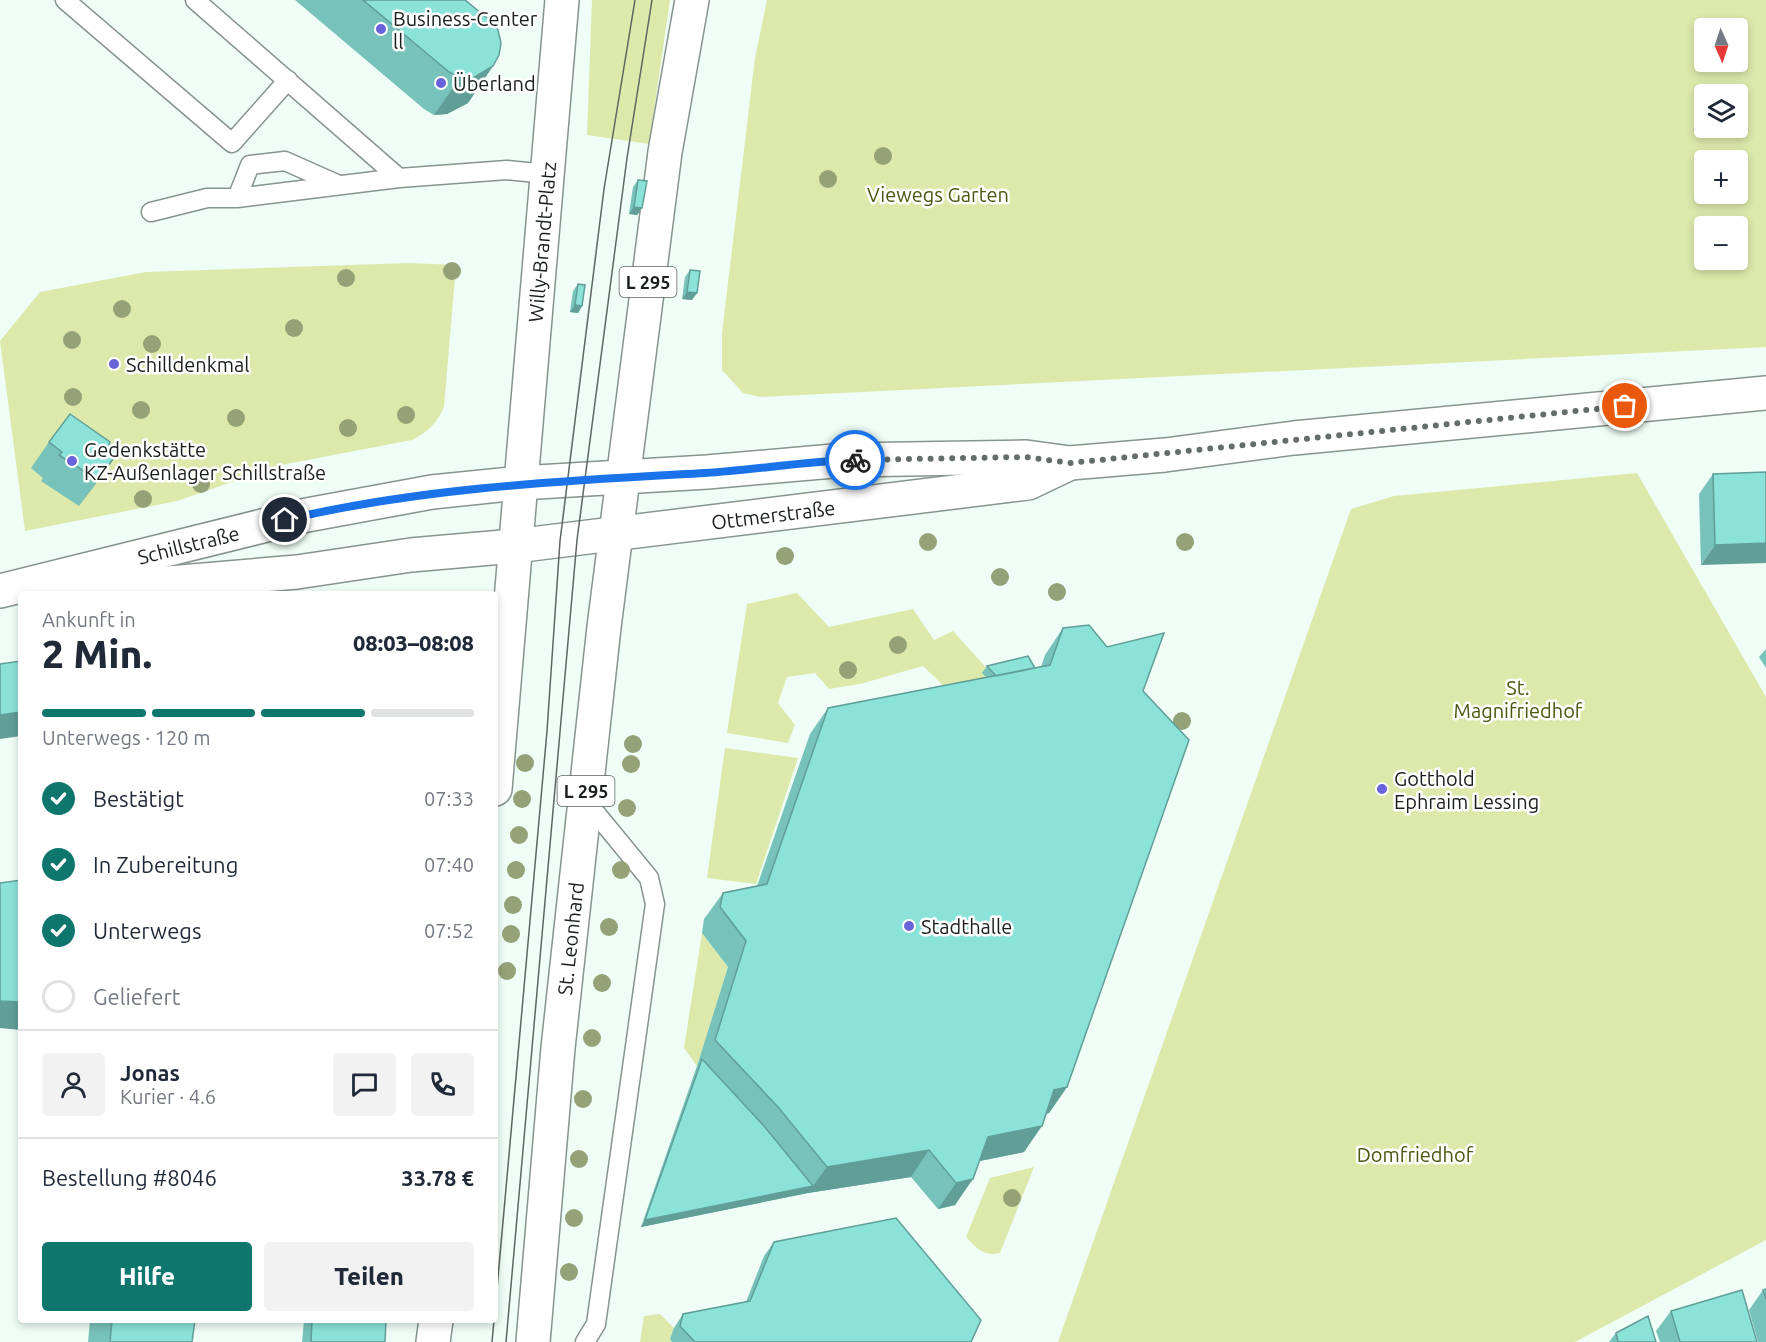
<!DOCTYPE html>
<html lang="de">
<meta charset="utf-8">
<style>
body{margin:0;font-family:Ubuntu,sans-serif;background:#f2f2f3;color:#1f2937;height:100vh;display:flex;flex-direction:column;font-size:22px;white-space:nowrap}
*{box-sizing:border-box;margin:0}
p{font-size:20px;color:#747a83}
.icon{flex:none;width:33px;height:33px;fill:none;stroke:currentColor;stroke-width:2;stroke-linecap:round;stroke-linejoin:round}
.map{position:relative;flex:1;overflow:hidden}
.side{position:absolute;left:18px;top:591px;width:480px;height:732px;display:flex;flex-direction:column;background:#fff;border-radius:6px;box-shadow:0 3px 9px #0003}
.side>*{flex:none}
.needle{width:39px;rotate:177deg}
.buttons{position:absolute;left:1694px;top:18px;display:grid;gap:12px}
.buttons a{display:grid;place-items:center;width:54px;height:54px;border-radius:6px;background:#fff;box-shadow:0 3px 9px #0003;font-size:30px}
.pin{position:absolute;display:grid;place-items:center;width:51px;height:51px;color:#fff;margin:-26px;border:3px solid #fff;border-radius:50%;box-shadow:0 2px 6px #0007}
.courier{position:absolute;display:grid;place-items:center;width:60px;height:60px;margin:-30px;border:4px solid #1a73e8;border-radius:50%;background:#fff;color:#222;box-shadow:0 2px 8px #0007}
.summary em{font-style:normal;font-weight:800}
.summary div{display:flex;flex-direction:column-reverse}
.summary{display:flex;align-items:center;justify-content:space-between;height:102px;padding:0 24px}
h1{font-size:39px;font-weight:800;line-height:45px}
.bar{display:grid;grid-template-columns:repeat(4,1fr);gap:9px 6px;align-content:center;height:72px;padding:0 24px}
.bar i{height:8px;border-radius:4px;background:#e0e1e3}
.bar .on{background:#0f766e}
.bar p{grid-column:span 4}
.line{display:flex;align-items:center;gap:15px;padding:0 24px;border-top:2px solid #e0e1e3}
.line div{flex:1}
.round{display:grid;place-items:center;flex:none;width:63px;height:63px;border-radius:6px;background:#f2f2f3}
ol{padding:0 24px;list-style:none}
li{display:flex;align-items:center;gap:18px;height:66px}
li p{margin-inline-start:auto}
li .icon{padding:6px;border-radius:50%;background:#0f766e;color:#fff;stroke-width:4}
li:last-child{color:#747a83}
li i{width:33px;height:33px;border:3px solid #e0e1e3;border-radius:50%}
.primary-button{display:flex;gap:12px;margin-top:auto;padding:12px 24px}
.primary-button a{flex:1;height:69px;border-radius:6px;background:#0f766e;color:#fff;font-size:24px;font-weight:800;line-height:69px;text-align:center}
.primary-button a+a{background:#f2f2f3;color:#1f2937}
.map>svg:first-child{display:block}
.green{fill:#dce9ab;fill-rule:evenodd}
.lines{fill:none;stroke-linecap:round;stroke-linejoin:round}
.service-casing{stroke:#87938d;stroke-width:21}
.tertiary-casing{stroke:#87938d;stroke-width:36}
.secondary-casing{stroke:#87938d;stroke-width:36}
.primary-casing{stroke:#87938d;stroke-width:36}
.service{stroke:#fff;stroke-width:18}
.tertiary{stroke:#fff;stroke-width:33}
.secondary{stroke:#fff;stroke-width:33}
.primary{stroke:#fff;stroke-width:33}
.tram{stroke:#5e6662;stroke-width:1.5}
.tree{fill:#95a277}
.wall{fill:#77c2bb}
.shaded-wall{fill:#619e98}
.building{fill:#8ae2d9;stroke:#619e98;stroke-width:1.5}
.done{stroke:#656d68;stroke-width:6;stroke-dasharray:0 10.8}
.route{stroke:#1a73e8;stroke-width:8}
.poi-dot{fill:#6862db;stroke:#fff;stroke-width:2}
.labels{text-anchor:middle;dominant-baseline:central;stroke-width:5;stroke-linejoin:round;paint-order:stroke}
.shield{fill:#fff;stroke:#5f6260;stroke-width:1.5}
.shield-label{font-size:18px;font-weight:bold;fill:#1a1f1c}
.poi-label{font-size:20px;fill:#1a1f1c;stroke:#fff;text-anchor:start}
.park-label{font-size:20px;fill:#4c570f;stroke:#fff}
.street-label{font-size:20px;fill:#1a1f1c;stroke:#fff}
</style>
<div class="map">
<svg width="1766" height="1342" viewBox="0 0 1766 1342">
<rect width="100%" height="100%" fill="#effdf6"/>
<path class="green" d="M592,0H670L649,144L587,135Z
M767,0H1766V347L761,397L743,393L722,370V333L755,58ZM1704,28H1737V62H1704ZM1704,94H1737V128H1704ZM1704,160H1737V194H1704ZM1704,226H1737V260H1704Z
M409,263L456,265L444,407C437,423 428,432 412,440L281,465L177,501L25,531L0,341L40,292L146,272Z
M1637,473L1766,697V1240L1575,1342H1058L1351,509L1394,496Z
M797,593L829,627L913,609L934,640L953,631L1001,684L953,695L923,666L860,684L829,689L815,673L787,677L778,703L795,725L788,743L727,733L747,604Z
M725,748L798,758L756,884L707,878Z
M702,933L728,967L697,1066L684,1048Z
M1034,1167L1000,1253C983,1257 977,1248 966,1237L990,1178Z
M660,1314L674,1328L670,1339L672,1342H640L644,1316Z"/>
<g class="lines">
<g class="service-casing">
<path id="service" d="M65,0L232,143L288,80
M195,0L399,178
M237,198L250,165L285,161L339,185
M151,212L207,198H237L399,178L507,170L547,174
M585,800L649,878L655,904L596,1324L585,1342"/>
</g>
<g class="tertiary-casing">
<g id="tertiary">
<path d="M520,483L707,472L845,460L1026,457L1070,463L1165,455L1294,438L1766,393"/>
<path id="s1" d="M515,546L1028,483L1070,463"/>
</g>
</g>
<g class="secondary-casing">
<g id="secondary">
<path id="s2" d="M0,591L307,515L432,492L520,483"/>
<path d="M51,593L297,572L411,555L515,546"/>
</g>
</g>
<g class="primary-casing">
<g id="primary">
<path id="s3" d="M495,789L562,0"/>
<path d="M433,1342L436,1320"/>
<path id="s4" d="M533,1342L558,1048L604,627L665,152L692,0"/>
</g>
</g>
<use href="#service" class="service"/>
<use href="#tertiary" class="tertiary"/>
<use href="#secondary" class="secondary"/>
<use href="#primary" class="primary"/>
<path class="tram" d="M495,1311L547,731L560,541L604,189L635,0
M492,1342L494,1320
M506,1342L577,540L627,158L652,0"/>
</g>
<g class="tree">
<circle cx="883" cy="156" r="9"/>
<circle cx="828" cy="179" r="9"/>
<circle cx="452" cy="271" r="9"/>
<circle cx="346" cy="278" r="9"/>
<circle cx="122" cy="309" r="9"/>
<circle cx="294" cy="328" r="9"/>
<circle cx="72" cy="340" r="9"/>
<circle cx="152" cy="344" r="9"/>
<circle cx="73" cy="397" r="9"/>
<circle cx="141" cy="410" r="9"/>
<circle cx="406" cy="415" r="9"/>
<circle cx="236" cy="418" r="9"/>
<circle cx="348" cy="428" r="9"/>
<circle cx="201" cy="484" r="9"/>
<circle cx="143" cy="499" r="9"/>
<circle cx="928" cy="542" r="9"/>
<circle cx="1185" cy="542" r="9"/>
<circle cx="785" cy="556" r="9"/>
<circle cx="1000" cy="577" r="9"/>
<circle cx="1057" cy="592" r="9"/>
<circle cx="898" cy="645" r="9"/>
<circle cx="848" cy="670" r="9"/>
<circle cx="1182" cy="721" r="9"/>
<circle cx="633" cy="744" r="9"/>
<circle cx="525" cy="763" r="9"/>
<circle cx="631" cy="764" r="9"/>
<circle cx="522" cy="799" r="9"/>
<circle cx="627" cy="808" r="9"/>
<circle cx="519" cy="835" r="9"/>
<circle cx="516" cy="870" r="9"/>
<circle cx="621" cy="870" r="9"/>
<circle cx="513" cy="905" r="9"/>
<circle cx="609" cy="927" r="9"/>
<circle cx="511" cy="934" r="9"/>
<circle cx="507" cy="971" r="9"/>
<circle cx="602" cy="983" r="9"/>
<circle cx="592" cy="1038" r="9"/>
<circle cx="583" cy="1099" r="9"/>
<circle cx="579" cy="1159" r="9"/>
<circle cx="1012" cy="1198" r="9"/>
<circle cx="574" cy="1218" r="9"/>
<circle cx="569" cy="1272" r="9"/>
</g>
<path class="wall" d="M295,0H465L493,66L468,103L447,114L434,115L424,109Z
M638,180L642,208L637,215L629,214L633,187Z
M690,270L692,300L682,299L685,277Z
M578,284L582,306L578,313L570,312L573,291Z
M49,442L109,444L100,478L79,506L41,481L43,478L31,468Z
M1766,472L1701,565L1699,494L1713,474Z
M1063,628L1143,691L1067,1087L1049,1113L1046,1114L1024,1152L980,1161L955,1205L938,1209L911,1177L808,1193L641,1227L697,1066L728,967L702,933L704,919L723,893L757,886L810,734L828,708L986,677L982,673L987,666L1035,668L1041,667L1045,655Z
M1766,649V668L1759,657Z
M774,1242L971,1342H672L670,1339L674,1328L683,1314L746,1302L764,1256Z
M1766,1289V1342H1758L1749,1310L1763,1290Z
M1671,1311L1757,1342H1660L1656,1331Z
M90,1320H195L192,1342H88Z
M304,1320H386L385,1342H302Z
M1616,1333L1656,1342H1609Z"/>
<path class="shaded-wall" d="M493,66L468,103L447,114L434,115L460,78Z
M634,207L642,208L637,215L629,214Z
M687,292L697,293L692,300L682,299Z
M575,305L582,306L578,313L570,312Z
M118,452L100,478L79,506L98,480Z
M1766,543V563L1701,565L1715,545Z
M21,712V736L0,739V715Z
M0,1001L21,1002V1030L0,1028Z
M1067,1087L1049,1113L1036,1116L1054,1090Z
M1042,1126L1024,1152L970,1163L988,1137Z
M929,1150L911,1177L808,1193L641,1227L645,1220L813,1186L827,1167Z
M973,1179L955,1205L938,1209L956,1183Z"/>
<path class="building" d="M363,0H465L492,22L498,30L501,43L499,55L493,66L473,78H460L449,72Z
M638,180L647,181L642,208L634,207Z
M690,270L700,271L697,293L687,292Z
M578,284L585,285L582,306L575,305Z
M70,414L110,442L109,444L118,452L98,480L59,455L62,452L49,442Z
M1766,472V543L1715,545L1713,474Z
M1089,625L1107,647L1164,633L1143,691L1189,740L1067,1087L1054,1090L1042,1126L988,1137L973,1179L956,1183L929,1150L827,1167L778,1107L715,1040L746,941L720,907L723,893L767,884L828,708L1050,665L1063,628Z
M1028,656L1035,668L996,676L987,666Z
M21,661V712L0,715V664Z
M21,880V1002L0,1001V883Z
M702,1059L764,1126L813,1186L645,1220Z
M896,1218L981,1320L971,1342H695L680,1326L683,1314L750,1301L774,1242Z
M1766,1289V1299L1763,1290Z
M1742,1290L1757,1342H1680L1671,1311Z
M1648,1316L1656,1342H1618L1616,1333Z
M112,1320H195L192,1342H110Z
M312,1320H386L385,1342H311Z"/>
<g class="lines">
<path class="done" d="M855,460L1026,457L1070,463L1625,406"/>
<path class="route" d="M285,520C424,487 564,481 705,473C755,470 805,461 855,460"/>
</g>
<g class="poi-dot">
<circle cx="381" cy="29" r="6"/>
<circle cx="441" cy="83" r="6"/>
<circle cx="114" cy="364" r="6"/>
<circle cx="72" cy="461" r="6"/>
<circle cx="1382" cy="789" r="6"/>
<circle cx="909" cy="926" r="6"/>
</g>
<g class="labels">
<g class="shield">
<rect x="619.5" y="267" width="57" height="30" rx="4.5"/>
<rect x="557.5" y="776" width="57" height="30" rx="4.5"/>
</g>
<g class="shield-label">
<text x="648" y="282">L 295</text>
<text x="586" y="791">L 295</text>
</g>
<g class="poi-label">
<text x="393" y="18">Business-Center<tspan x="393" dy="23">ll</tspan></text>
<text x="453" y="83">Überland</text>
<text x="126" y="364">Schilldenkmal</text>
<text x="84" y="449">Gedenkstätte<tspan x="84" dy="23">KZ-Außenlager Schillstraße</tspan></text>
<text x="1394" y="778">Gotthold<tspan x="1394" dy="23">Ephraim Lessing</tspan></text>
<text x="921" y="926">Stadthalle</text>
</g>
<g class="park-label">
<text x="938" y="194">Viewegs Garten</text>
<text x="1518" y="687">St.<tspan x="1518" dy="23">Magnifriedhof</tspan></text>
<text x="1415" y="1154">Domfriedhof</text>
</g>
<g class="street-label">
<text stroke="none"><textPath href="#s3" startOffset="549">Willy-Brandt-Platz</textPath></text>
<text stroke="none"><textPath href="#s1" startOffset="260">Ottmerstraße</textPath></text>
<text stroke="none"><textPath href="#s2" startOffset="194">Schillstraße</textPath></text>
<text stroke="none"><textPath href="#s4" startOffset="405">St. Leonhard</textPath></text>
</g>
</g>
</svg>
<div class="buttons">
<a><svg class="needle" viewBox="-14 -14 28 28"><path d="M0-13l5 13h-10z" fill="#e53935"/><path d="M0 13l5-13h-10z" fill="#747a83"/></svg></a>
<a><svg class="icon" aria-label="layers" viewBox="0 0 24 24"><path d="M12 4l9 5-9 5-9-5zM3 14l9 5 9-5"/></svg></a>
<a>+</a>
<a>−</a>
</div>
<div class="pin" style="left:1625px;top:406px;background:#ea580c"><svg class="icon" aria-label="bag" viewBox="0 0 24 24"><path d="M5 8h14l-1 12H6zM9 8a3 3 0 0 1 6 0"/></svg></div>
<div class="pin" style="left:285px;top:520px;background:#1f2937"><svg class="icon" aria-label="home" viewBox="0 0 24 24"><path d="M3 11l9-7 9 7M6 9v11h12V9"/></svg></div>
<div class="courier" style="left:855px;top:460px"><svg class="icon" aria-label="bike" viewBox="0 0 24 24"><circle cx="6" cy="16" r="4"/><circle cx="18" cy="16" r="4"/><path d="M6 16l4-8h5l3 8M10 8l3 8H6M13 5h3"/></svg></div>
<section class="side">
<div class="summary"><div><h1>2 Min.</h1><p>Ankunft in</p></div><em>08:03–08:08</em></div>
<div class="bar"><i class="on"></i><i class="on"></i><i class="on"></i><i></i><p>Unterwegs · 120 m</p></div>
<ol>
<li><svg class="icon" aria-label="check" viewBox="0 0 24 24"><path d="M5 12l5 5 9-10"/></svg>Bestätigt<p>07:33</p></li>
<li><svg class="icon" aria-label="check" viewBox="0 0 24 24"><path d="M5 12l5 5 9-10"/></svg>In Zubereitung<p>07:40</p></li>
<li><svg class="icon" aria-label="check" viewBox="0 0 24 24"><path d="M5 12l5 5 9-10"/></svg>Unterwegs<p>07:52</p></li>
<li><i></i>Geliefert</li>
</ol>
<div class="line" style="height:108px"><a class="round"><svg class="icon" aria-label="person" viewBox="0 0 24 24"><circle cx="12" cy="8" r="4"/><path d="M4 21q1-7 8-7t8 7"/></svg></a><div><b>Jonas</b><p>Kurier · 4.6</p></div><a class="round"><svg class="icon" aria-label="chat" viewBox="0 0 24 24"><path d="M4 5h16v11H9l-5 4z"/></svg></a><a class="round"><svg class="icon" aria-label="phone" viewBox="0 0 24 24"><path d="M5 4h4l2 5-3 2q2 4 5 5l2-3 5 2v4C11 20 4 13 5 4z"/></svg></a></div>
<div class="line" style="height:78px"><div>Bestellung #8046</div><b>33.78 €</b></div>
<div class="primary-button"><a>Hilfe</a><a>Teilen</a></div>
</section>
</div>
